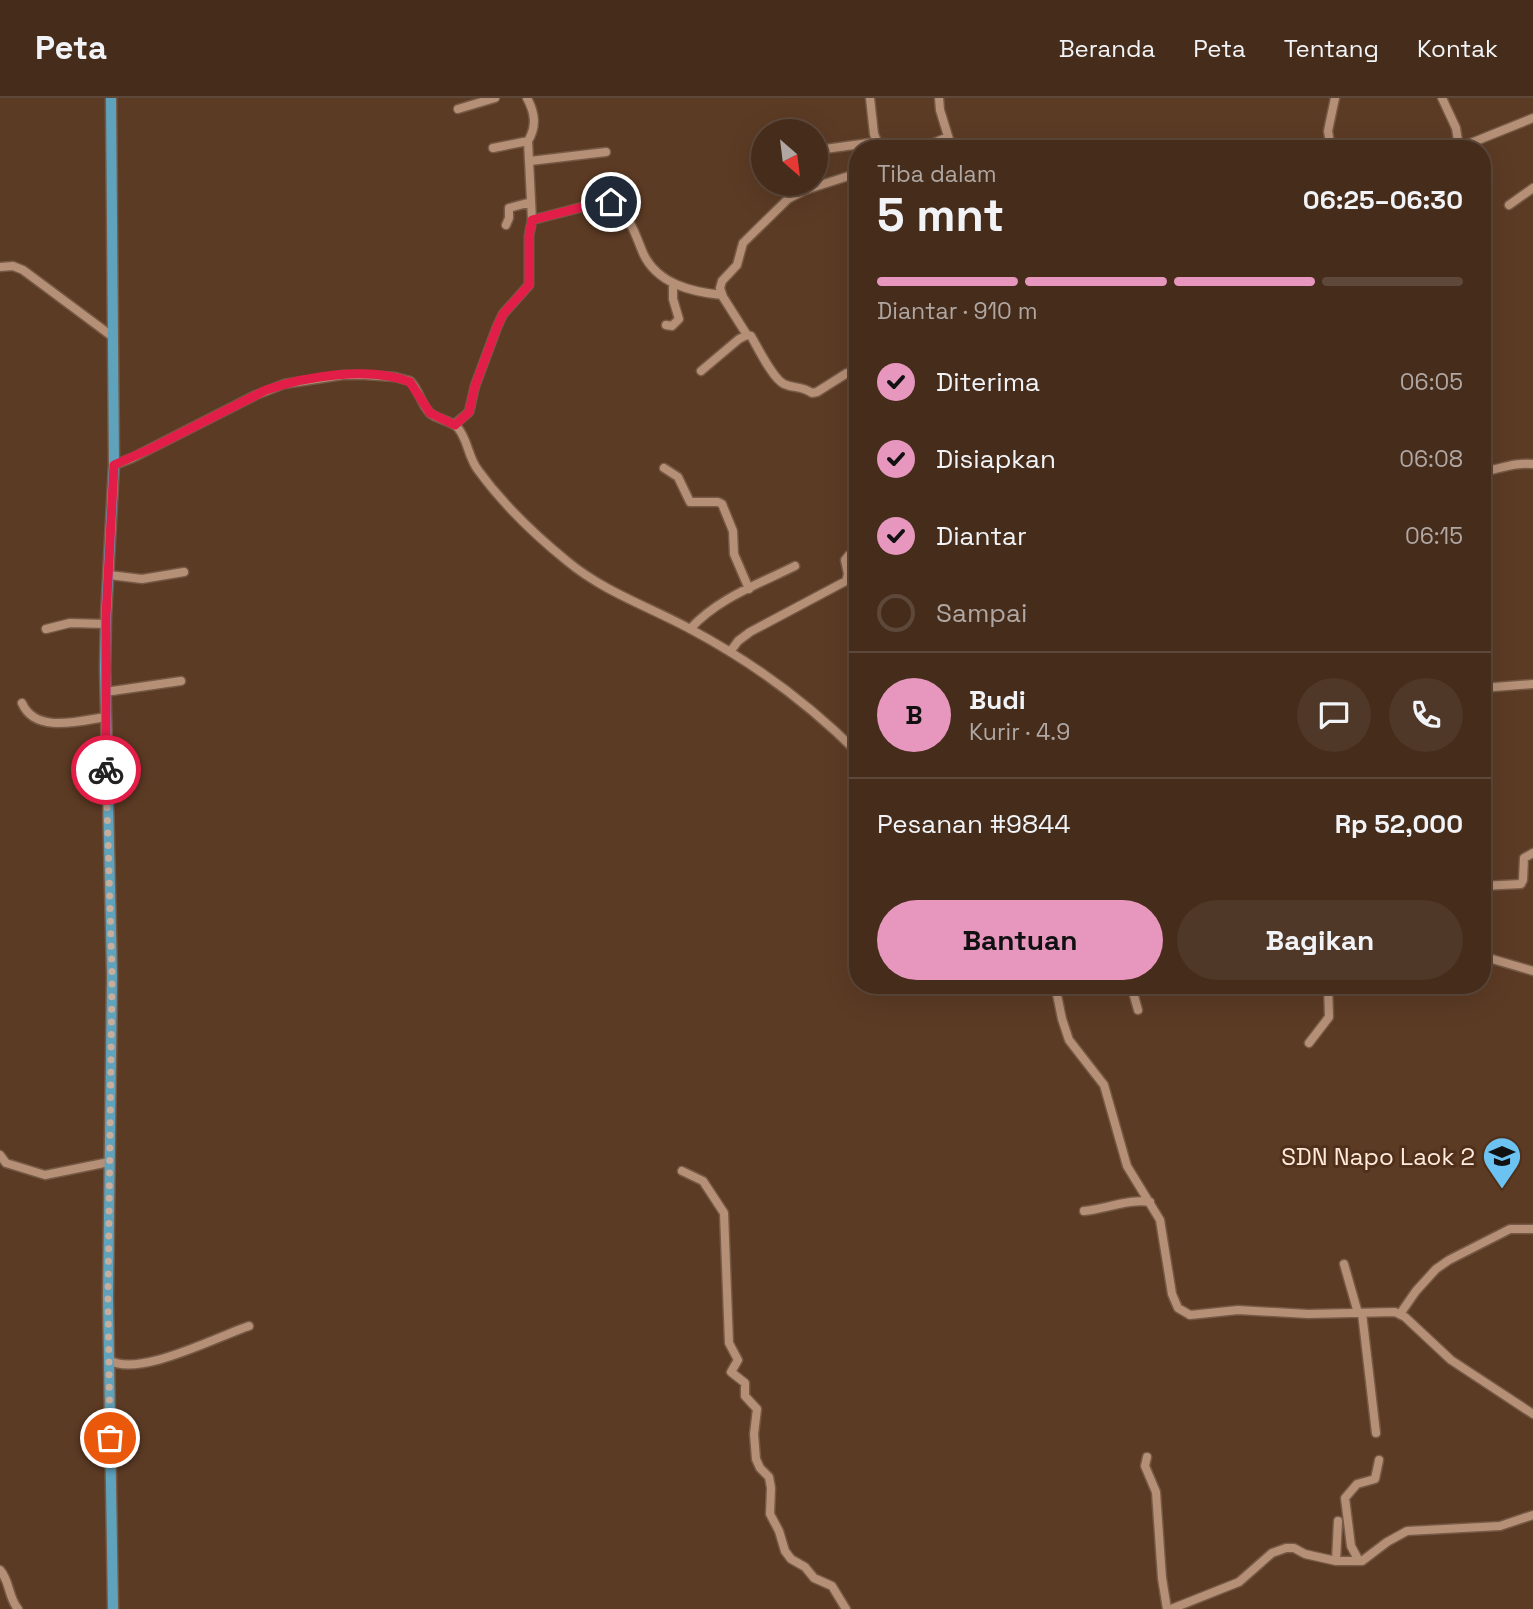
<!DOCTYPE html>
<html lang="id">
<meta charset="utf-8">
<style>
body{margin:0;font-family:"Space Grotesk",sans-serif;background:#4f3828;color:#f1f3f6;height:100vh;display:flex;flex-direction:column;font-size:26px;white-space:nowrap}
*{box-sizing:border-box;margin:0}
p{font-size:23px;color:#b0a7a3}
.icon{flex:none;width:38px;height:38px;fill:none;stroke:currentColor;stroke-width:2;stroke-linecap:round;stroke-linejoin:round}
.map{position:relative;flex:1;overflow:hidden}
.panel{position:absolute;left:849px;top:42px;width:642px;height:854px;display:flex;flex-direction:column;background:#452c1b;border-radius:28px;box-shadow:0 7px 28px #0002,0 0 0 2px #5d483a}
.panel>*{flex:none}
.needle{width:46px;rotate:152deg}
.buttons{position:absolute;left:751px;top:21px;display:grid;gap:14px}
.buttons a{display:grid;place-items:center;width:77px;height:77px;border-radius:50%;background:#452c1b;box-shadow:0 7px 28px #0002,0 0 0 2px #5d483a;font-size:35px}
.pin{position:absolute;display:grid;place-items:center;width:60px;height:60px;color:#fff;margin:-30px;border:4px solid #fff;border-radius:50%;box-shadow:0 2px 7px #0007}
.courier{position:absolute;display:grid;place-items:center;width:70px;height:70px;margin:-35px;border:5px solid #e11d48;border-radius:50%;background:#fff;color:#222;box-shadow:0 2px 9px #0007}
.summary em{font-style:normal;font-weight:600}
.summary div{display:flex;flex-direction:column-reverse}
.summary{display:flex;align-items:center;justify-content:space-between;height:119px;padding:0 28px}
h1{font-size:46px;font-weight:600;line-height:52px}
.bar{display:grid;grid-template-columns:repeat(4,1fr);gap:10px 7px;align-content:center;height:84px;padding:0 28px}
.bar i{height:9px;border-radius:5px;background:#5d483a}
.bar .selected{background:#e797bd}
.bar p{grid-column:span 4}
.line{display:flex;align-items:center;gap:18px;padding:0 28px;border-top:2px solid #5d483a}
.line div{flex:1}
.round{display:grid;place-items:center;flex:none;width:74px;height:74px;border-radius:37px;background:#4f3828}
ol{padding:0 28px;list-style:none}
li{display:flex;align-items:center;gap:21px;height:77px}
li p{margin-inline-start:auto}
li .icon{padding:7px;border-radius:50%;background:#e797bd;color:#111;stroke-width:4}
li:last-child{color:#b0a7a3}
li i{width:38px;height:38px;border:4px solid #5d483a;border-radius:50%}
.button{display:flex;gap:14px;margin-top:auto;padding:14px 28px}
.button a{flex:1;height:80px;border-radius:42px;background:#e797bd;color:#111;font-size:28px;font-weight:600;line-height:80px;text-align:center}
.button a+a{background:#4f3828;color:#f1f3f6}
header{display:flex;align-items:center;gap:42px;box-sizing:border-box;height:98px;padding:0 35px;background:#452c1b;border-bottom:2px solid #5d483a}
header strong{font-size:33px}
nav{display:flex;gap:38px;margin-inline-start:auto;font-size:24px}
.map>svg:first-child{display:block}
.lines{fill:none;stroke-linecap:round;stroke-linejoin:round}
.minor-casing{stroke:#755945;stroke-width:11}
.major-casing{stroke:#755945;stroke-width:13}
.minor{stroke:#b58f76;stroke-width:8}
.major{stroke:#5fa2bc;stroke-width:10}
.done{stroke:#c6ad9c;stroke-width:7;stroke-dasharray:0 12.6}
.route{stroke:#e11d48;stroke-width:9}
.labels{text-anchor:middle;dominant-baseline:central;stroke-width:6;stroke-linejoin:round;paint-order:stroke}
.poi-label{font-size:24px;fill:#ffeadc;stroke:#50301a;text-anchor:end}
</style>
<header>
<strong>Peta</strong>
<nav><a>Beranda</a><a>Peta</a><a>Tentang</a><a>Kontak</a></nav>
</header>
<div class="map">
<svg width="1533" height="1511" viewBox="0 0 1533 1511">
<rect width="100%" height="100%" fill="#5c3b24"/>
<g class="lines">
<g class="minor-casing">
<path id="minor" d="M527,0C535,15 537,28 528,43L532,122L602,104L611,105C630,116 635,136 643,155C657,186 692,194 722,197
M870,0L874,36L880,51
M939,0L940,12L952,51
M1442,0L1456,30L1459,49
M458,11L495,0
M493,50L528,43
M919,51L948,39
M1331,51L1328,33L1335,0
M1456,51L1533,20
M816,55L825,51L876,44
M530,63L606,54
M1509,107L1533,90
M506,127L509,120V110L531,104
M0,169L13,168L23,172L113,239
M666,227L672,228L679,221L673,201V186
M747,237L723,199L720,190L722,183L737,167L743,145L788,101L805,92L858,75
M701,273L739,241L747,237L751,238C758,250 773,281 784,286C794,291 800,287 812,295L817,294L847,275L858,274
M455,326L469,314L475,288L497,229L503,216L529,187V138L532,122
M114,367L132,360L256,297L284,286L343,277H365L395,279L410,283C419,292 421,306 430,315C438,322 451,322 458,330C468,342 468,359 478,372C502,405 535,437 567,463C604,494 650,509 692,532C752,564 810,607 858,655
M664,370L678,379L690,404H718L722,406L733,433L734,456L749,491
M1482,374C1500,371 1515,364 1533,366
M109,477L142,481L184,474
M46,531L70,525L106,526
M690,531C718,500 759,486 795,468
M730,554L738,543L750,534L846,483L848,476L845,462L849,457L858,455
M1482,590L1533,586
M105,594L181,583
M22,605C35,636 80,623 105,619
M1482,788L1521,786L1523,782L1524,760L1533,755
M1482,858L1533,873
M1055,887L1062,921L1069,942L1104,987L1127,1068L1160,1122L1172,1196L1178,1210L1190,1217L1238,1212L1308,1216L1395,1214L1405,1219L1451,1262L1533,1316
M1131,887L1138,912
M1309,945L1329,919L1328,887
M0,1057L6,1065L45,1077L109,1064
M682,1073L703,1083L724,1115L729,1245L738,1262L731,1274L745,1285V1298L757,1311L754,1336L756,1361L760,1370L769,1379L771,1390L770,1416L779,1433L785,1453L791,1461L805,1469L814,1480L832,1488L846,1511
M1084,1113C1105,1111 1131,1100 1150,1104
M1344,1166L1358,1215
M1362,1215L1376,1335
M1400,1216L1416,1193L1436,1171L1449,1162L1510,1131H1533
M109,1262C138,1280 216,1239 249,1228
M1147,1359L1145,1368L1156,1394L1162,1480L1167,1511
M1336,1463L1338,1423
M1359,1463L1351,1448L1345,1400L1357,1386L1375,1381L1379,1362
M0,1472C10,1483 8,1499 18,1511
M1171,1511L1239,1484L1272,1455L1286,1450H1294L1305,1456L1336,1463H1362L1387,1444L1407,1433L1500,1428L1533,1417"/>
</g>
<g class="major-casing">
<path id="major" d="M111,0L114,367L106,518L105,570L112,877L108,1200L113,1511"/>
</g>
<use href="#minor" class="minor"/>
<use href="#major" class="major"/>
</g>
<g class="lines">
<path class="done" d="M106,672L112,877L108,1200L110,1340"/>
<path class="route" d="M106,672V518L114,367L150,351L266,292C306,278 370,268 410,284L430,315L455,327L469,314L475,288L497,229L503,216L529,187V138L532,122L602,104H611"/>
</g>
<defs>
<g id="school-pin" transform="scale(2.0125)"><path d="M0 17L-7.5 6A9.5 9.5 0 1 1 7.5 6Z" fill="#6cc3f2" stroke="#50301a"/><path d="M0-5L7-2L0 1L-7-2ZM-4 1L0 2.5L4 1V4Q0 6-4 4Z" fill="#111"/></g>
</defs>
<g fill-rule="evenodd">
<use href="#school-pin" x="1502" y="1058"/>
</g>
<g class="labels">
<g class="poi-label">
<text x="1475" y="1058">SDN Napo Laok 2</text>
</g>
</g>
</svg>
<div class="buttons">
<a><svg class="needle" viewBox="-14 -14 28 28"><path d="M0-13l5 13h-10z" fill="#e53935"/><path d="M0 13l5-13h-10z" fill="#b0a7a3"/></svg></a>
</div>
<div class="pin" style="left:110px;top:1340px;background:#ea580c"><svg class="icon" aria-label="bag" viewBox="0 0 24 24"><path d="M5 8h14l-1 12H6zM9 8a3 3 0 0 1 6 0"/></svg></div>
<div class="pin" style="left:611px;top:104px;background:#1f2937"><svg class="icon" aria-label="home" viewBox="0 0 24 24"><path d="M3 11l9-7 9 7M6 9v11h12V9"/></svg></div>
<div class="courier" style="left:106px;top:672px"><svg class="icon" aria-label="bike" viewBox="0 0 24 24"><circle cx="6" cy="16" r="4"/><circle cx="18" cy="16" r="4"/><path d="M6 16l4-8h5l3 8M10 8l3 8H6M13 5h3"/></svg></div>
<section class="panel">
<div class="summary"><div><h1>5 mnt</h1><p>Tiba dalam</p></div><em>06:25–06:30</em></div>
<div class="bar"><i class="selected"></i><i class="selected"></i><i class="selected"></i><i></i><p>Diantar · 910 m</p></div>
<ol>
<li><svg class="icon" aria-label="check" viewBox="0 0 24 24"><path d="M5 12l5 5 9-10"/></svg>Diterima<p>06:05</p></li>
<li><svg class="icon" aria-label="check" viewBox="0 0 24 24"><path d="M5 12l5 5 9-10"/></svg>Disiapkan<p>06:08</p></li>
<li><svg class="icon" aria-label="check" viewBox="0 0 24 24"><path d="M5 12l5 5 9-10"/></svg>Diantar<p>06:15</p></li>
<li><i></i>Sampai</li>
</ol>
<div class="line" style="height:126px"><b class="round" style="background:#e797bd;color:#111">B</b><div><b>Budi</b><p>Kurir · 4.9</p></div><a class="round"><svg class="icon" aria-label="chat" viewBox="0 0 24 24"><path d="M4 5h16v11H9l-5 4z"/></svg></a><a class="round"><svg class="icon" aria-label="phone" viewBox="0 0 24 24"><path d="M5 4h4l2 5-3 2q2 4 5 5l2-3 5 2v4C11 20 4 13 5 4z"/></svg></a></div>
<div class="line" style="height:91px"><div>Pesanan #9844</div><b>Rp 52,000</b></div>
<div class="button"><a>Bantuan</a><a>Bagikan</a></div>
</section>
</div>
